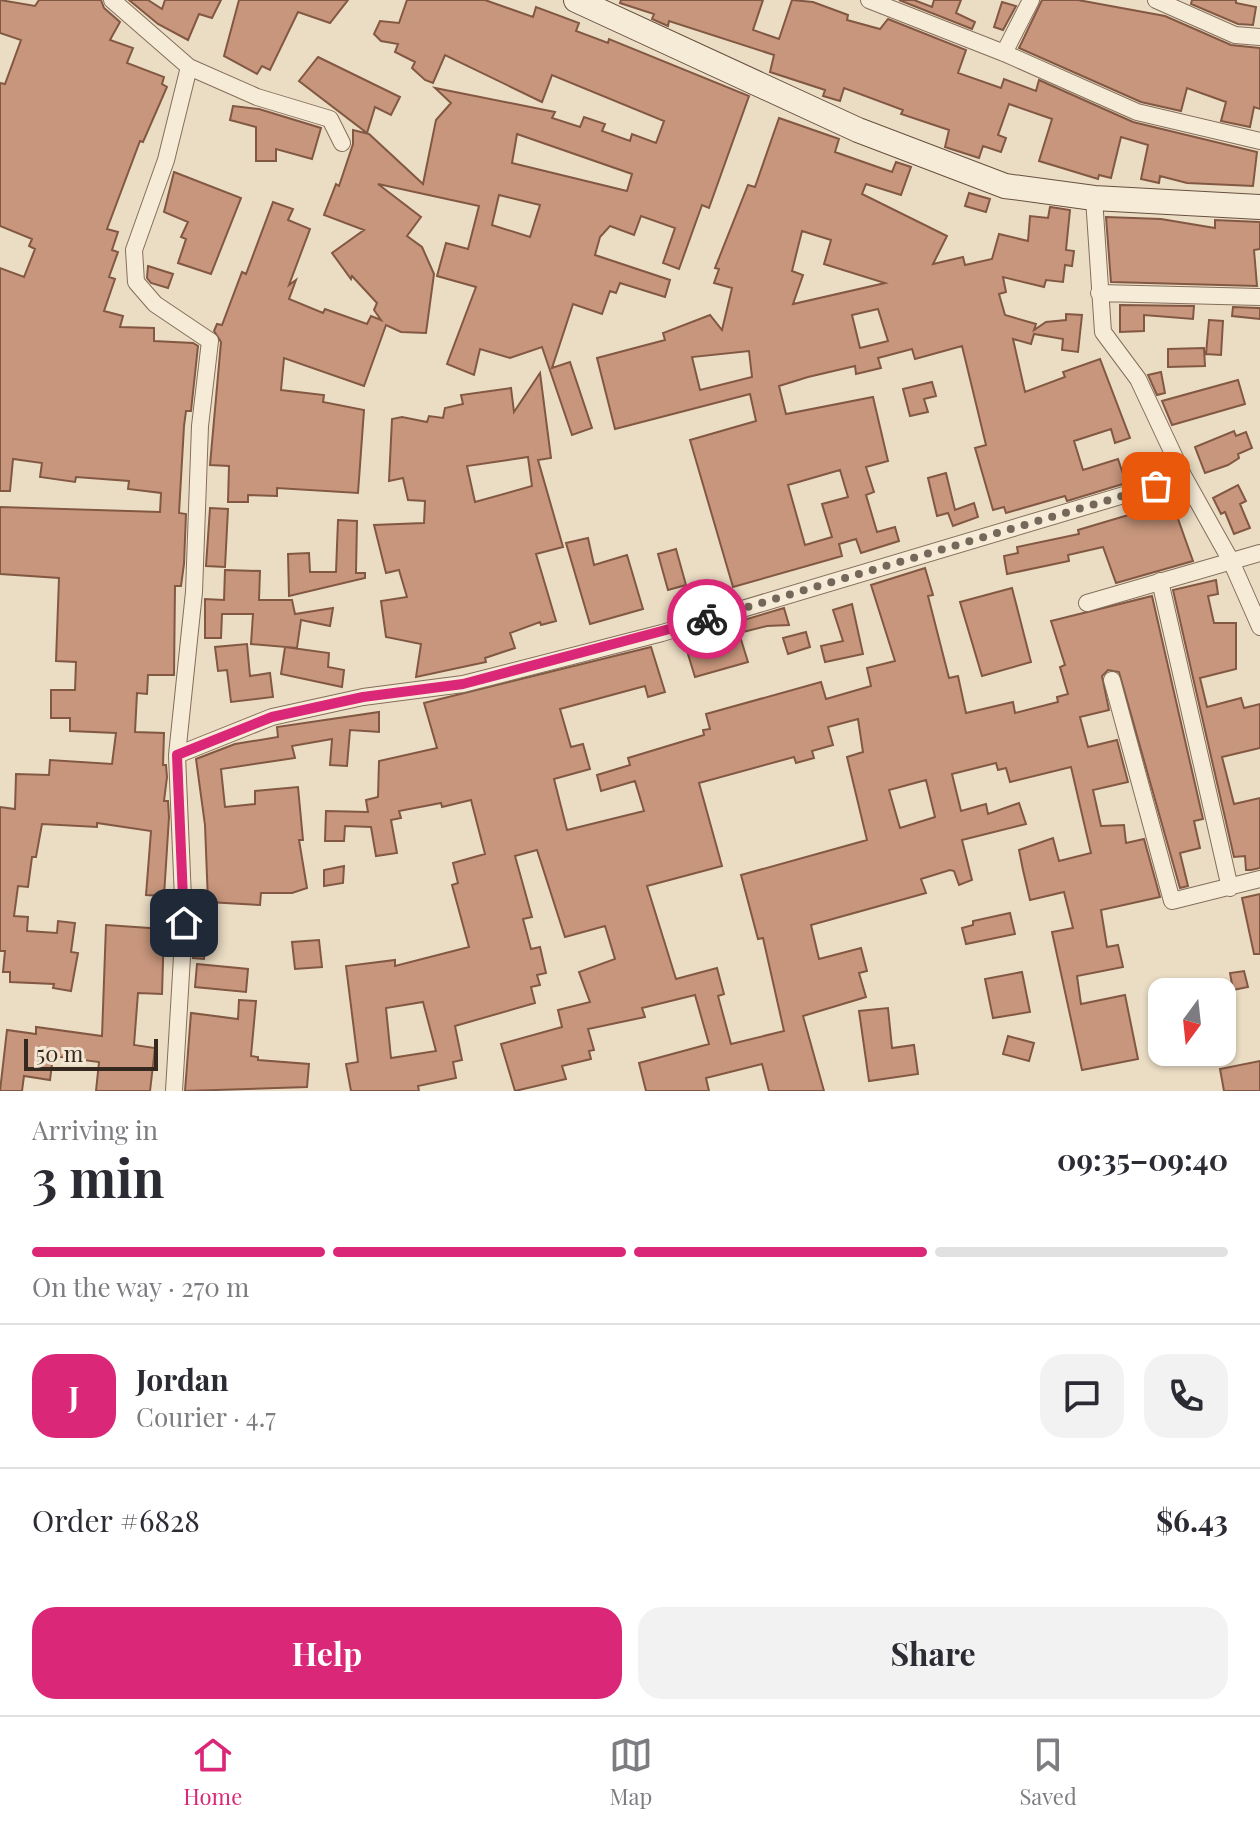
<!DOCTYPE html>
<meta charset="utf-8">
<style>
body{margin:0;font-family:"Playfair Display",serif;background:#f2f2f3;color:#2b2b33;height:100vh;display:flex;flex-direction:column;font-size:30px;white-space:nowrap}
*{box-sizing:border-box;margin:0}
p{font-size:26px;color:#7c7c81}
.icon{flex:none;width:44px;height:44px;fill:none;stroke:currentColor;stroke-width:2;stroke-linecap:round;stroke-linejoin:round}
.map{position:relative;height:1091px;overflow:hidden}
.sheet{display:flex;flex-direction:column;background:#fff;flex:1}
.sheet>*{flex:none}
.needle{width:52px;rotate:195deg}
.fabs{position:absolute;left:1148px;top:978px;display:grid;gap:16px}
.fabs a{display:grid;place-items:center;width:88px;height:88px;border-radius:16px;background:#fff;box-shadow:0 2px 6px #0004;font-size:40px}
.scale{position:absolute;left:24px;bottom:20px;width:134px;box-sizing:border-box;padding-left:8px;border:4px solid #35281f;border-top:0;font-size:22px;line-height:28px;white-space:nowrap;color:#35281f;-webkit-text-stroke:6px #f3e7d3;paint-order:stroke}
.pin{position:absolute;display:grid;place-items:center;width:68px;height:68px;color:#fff;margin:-34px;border-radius:16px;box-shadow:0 4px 12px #0006}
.courier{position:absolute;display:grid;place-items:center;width:80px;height:80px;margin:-40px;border:6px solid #db2777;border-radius:50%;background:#fff;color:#222;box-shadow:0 2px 10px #0007}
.head em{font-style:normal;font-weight:700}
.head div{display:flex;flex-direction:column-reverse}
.head{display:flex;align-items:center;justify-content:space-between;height:136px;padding:0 32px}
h1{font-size:52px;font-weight:700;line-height:60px}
.bar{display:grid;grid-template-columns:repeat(4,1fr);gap:12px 8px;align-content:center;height:96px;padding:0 32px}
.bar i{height:10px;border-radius:6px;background:#e1e1e2}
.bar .current{background:#db2777}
.bar p{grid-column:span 4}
.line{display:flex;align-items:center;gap:20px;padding:0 32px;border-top:2px solid #e1e1e2}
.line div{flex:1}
.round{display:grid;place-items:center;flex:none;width:84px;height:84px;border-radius:24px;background:#f2f2f3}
.button{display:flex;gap:16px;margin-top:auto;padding:16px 32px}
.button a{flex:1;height:92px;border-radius:24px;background:#db2777;color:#fff;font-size:32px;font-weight:700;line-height:92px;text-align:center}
.button a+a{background:#f2f2f3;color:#2b2b33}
.tabs{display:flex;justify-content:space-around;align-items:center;height:112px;border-top:2px solid #e1e1e2;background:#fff;font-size:22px;color:#7c7c81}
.tabs a{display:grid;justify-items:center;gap:4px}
.tabs .current{color:#db2777}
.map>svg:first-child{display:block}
.building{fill:#c7967c;stroke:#825843;stroke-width:2;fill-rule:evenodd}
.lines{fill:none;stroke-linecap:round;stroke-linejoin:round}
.street-casing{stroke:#846e5c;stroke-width:18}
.secondary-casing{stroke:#66503f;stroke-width:26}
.street{stroke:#f6ebd7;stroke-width:16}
.secondary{stroke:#f6ebd7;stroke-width:24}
.done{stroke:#756759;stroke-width:8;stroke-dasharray:0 14.4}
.route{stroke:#db2777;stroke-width:10}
</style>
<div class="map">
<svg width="1260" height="1091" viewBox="0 0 1260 1091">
<rect width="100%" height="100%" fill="#ebddc4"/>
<path class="building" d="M0,0L35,6L39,0H101L104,8L120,22L110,40L133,48L127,63L164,77L162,84L167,87L143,142L140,141L107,229L118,232L112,250L118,252L109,277L115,279L104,311L123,316L120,327L154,328V341L193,343L198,346L191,411H186L184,426L179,513L186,514L184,564L181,586H175L174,675H148L147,694L137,693L135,732L164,733L163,765H166L167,777L164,801H168L169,817L164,896L146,895L151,831L97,823V827L42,824L36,857H32L28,887L18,886L14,916L28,917L27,931L57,933L58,921L75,923L71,952L78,953L71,991L53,988L54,984L10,982V972H3L5,951H0V807L15,809L16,774L49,775L50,760L112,764L116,733L70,731V718H51V690H75L76,662L56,661L59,578L0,574V507L160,512L161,493L128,489L129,481L76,477L75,482L40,477L42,463L13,459L10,491H0V268L24,277L35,249L29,246L32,239L0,226V83L5,84L21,40L0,33Z
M129,0H148L162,9L165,0H221L212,18L199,14L188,40L158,24Z
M239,0H348L330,23L298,12L270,70L262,66L257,74L224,56Z
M407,0H485L533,17L536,7L579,23L576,31L608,43L609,39L749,96L709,208L702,205L679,269L663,263L675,228L641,216L634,235L610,226L600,237L595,255L670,280L665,297L620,283L616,293L610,291L602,314L573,304L552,368L570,362L592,428L572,435L542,347L510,358L480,349L474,375L447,364L476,287L437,276L446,243L468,249L479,206L378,184L421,217L407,236L422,247L434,274L426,333L401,332L386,325L364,386L284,358L281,390L324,395L323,402L364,410L358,493L277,488V496L248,495V502H228L229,466L210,465L221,342L214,331L217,324L222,325L242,272L246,274L273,202L293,209L288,220L310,229L289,285L296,280L289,299L323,313L325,309L367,324L371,316L381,320L374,310L377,303L352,276L351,279L332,253L364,230L324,215L336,184L339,186L353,144V130L369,134L423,184L436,120L451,103L435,88L555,112L552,118L580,127L584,117L605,124L602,131L630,141L632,134L656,143L664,121L552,75L542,102L445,55L433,83L425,80L412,68L415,62L395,52L398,44L381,41L374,34L380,21L399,23ZM517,134L632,174L627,191L512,163ZM499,195L540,205L530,237L492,225Z
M621,0H763L753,30L779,39L792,0L813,2L848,15L847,20L880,29L888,19L966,50L958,73L1001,88L1004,79L1036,91L1039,80L1133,122L1257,152L1253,186L1187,183L1160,176L1159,183L1141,179L1148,145L1121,137L1111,178L1099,175L1098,179L1039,161L1052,119L1009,104L998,135L1006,138L1001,152L983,146L979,158L945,147L949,130L901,114L903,110L844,88L840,101L823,96L825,90L770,72L774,55L669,21L668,26L652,19L654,14L620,3Z
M899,0H914L932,7L934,0H961L956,13L975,22L972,29Z
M1042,0H1078L1165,16L1231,45L1260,48V109L1254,107L1250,127L1221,121L1226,102L1187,88L1181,111L1141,102L1019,48Z
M1192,0H1236V3L1256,7L1253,25L1238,24L1191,4Z
M1002,2L1016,6L1003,30L994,27Z
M318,57L400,97L391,115L375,107L367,133L299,81Z
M233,106L259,109L321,128L312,159L276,149V161H256V127L230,120Z
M779,118L839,139L835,152L892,172L896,162L911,167L901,195L866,184L862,194L947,236L933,264L963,257L965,265L992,259L999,234L1028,241L1030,216L1048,218L1050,207L1070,210L1066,250L1074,251L1072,266L1065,265L1063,282L1046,280L1044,287L1003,277L1006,292L999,294L1005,315L1036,324L1034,330L1046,322L1066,320V314L1082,315L1078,352L1062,350L1063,339L1034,334L1031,344L1013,339L1025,392L1065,377L1063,372L1100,359L1130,438L1115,443L1111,429L1074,441L1083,470L1118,459L1126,483L1067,501L1065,496L1006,513L1004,507L993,510L975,448L986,445L962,346L915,359L912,349L878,358L881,368L856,374L855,366L808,377L779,386L786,414L873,397L888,461L866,467L874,492L866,495L877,532L895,527L899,541L861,553L856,539L839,544L842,556L733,587L690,440L756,421L750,394L615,429L597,358L665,340L663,333L710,315L722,330L732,288L714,283L719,269L715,268L748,185L755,187ZM802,231L831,240L824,264L885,283L793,304L803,275L792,271ZM878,309L888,341L860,348L852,315ZM749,351L752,377L700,390L692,357ZM840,470L848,497L822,504L832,537L805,545L788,485Z
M174,172L241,198L211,274L178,263L186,239L181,237L188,222L164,212Z
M969,193L990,199L986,212L965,206Z
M1106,217L1161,219L1215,228V220L1260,222V249L1254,250L1257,286L1111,282Z
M148,266L173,274L168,288L151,283L147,278Z
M1120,305L1194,306L1193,319L1144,315V331L1120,332Z
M1233,307L1260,308V319L1232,316Z
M1209,320L1223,321L1221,355L1206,354Z
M1204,348L1205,366L1168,367V349Z
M1161,372L1165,393L1157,395L1148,375Z
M540,373L551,458L538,460L563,547L536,554L556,621L541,625L540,622L510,633L515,648L485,658L486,662L416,677L421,644L386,637L381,601L407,597L399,570L386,573L374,525L424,523L425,501L408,500L403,478L389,481L392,419L402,417L427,422L429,416L443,418L445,408L463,404L461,395L511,388L514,412ZM528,457L532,486L475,502L467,466Z
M1238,380L1245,404L1172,425L1162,401Z
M932,382L936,396L924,399L928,412L910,416L903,389Z
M1234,431L1236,436L1246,432L1252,448L1238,454L1239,458L1228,465L1205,473L1195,447Z
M946,473L955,510L974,503L978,517L953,526L948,513L937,516L928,478Z
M1238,485L1246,501L1240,504L1250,528L1234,534L1225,512L1221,514L1213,498Z
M1172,502L1193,561L1116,583L1103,547L1068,555L1069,561L1007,574L1004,556L1018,553L1017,547L1079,534L1078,530Z
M210,508L228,509L225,567L206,566Z
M338,520L357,521L356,573H365V578L289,596L288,554L309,553L310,572H336Z
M588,538L594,565L627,555L643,609L590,624L566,543Z
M676,549L686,585L668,590L658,554Z
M925,568L933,595L928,596L949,678L958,676L966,713L1013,702L1015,713L1058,702L1057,697L1068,694L1060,667L1065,665L1051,621L1152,596L1203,819L1194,821L1200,848L1180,853L1188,886L1180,888L1119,672L1108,670L1102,676L1109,710L1080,717L1088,747L1117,740L1128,782L1093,790L1101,826L1124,825L1126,843L1144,839L1160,897L1101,910L1107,947L1118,945L1123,967L1077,976L1081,1004L1125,995L1138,1059L1082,1070L1052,932L1073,928L1064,892L1030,900L1023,870L1019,850L1053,838L1059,861L1091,853L1071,767L1010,782L1006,768L998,770L996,763L952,774L961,811L986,804L988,814L1019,803L1026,824L962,840L972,880L959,885L954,871L950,870L921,879L926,893L811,925L819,959L861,948L867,971L859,973L866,997L803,1016L824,1091H769L762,1064L706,1078L709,1091H646L639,1063L709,1044L695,995L642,1008L645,1017L588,1029L594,1050L589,1051L591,1059L562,1066L566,1079L515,1091L501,1044L562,1027L558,1010L590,1002L579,972L615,959L605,926L565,937L537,850L515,856L532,917L523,919L531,949L540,947L546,973L537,975L540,985L531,987L535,1003L455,1026L462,1060L453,1062L456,1078L418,1086L419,1091H351L346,1064L358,1062L346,966L395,960V966L469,947L452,885L458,883L453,863L485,854L471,800L442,807L441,803L399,811L401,818L391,820L397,853L376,856L371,827L345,826L344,841H325L326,811L368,812L366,800L378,797L379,761L437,748L424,703L651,647L665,692L648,697L645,686L560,709L571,747L583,744L590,769L554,779L567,830L644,811L635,781L601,791L597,775L630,765L628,758L704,735L703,730L710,729L706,714L821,682L826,699L871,686L867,668L895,661L871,585ZM858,719L863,752L847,757L867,840L741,875L758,939L763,938L784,1031L731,1044L718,996L724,994L717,968L676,979L647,886L722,866L699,783L794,757L796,763L814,758L812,751L833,745L828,727ZM926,780L935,817L900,828L889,790ZM423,1002L436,1051L391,1058L386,1008Z
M225,570L260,571L259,600H292L295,614L333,608L330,626L301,620L297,648L251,644L253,614H222L221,638H205V599L224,600Z
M1216,580L1218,594L1208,596L1214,623H1236V669L1200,678L1207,707L1241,698L1244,708L1260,704V748L1222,757L1234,804L1260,798V868L1251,870H1246L1245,856L1234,857L1173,590Z
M1012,588L1031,662L982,676L960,602Z
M852,604L863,654L825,662L821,646L843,641L833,610Z
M784,608L789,625L767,626L739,633L748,662L695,677L683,638Z
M806,632L810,647L788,654L783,638Z
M247,644L250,676L270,673L273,697L231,702L227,670L218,671L215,647Z
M285,647L329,653L328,667L344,670L342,687L281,674Z
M379,712V732L350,730L347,766L330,765L332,739L292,746L295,758L221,769L225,807L255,804V791L298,787L303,840H299L307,888L292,893H261L260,905L208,902L205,825L196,759L235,744L278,737L277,727Z
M344,866L343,883L324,886V870Z
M1260,894V954H1254L1242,898Z
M1010,913L1015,934L966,944L962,928L973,925V921Z
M195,924L206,925L204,959L193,958Z
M106,925L164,929L162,994L138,993L134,1045L155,1048L150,1091H96L99,1062L53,1056L50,1080L24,1076L22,1091H0L7,1030L36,1034V1027L102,1036Z
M319,940L322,967L295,969L292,942Z
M197,964L248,969L246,992L195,987Z
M1244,971L1248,987L1233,990L1230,973Z
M1022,972L1030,1012L993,1018L985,979Z
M239,1000L256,1001L251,1056L258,1057V1060L309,1064L307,1087L185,1091L191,1013L238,1019Z
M888,1008L892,1048L914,1045L918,1074L869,1081L859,1011Z
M1008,1036L1034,1043L1029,1061L1003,1054Z
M1260,1061V1091H1224L1220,1069Z"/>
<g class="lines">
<g class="street-casing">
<path id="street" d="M112,0L189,67L257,97L330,119L342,143
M869,0L1004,53L1137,112L1260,141
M1156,0L1235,35L1260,37
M1004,53L1031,0
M1094,198L1103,332L1138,379L1184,477L1231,561L1260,627
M1099,293L1260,297
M1160,581L1230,888
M1087,603L1260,553
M1112,680L1172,901L1260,879
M177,755L272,717L363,697L463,684L662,633L1184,477
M174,1091L184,923L177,755L194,592L200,426L210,341L155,304L136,282L134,250L166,160L189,67"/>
</g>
<g class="secondary-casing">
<path id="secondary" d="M576,0L858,130L1005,186L1094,198L1260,207"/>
</g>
<use href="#street" class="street"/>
<use href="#secondary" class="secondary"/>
</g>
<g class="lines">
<path class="done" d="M707,619L1156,486"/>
<path class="route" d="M184,923L177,755L272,717L363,697L463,684L707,619"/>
</g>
</svg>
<div class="fabs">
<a><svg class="needle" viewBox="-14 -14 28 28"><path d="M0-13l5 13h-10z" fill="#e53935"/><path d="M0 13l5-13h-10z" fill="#7c7c81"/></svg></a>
</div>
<div class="scale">50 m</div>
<div class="pin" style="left:1156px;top:486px;background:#ea580c"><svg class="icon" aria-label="bag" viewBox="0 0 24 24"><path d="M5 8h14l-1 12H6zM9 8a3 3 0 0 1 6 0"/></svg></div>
<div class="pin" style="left:184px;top:923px;background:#1f2937"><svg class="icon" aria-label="home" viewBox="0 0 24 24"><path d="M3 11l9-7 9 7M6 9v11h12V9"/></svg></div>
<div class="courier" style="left:707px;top:619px"><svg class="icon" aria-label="bike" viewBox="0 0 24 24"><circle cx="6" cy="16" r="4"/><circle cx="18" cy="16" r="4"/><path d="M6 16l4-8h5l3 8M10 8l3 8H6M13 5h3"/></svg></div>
</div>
<section class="sheet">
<div class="head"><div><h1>3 min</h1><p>Arriving in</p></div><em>09:35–09:40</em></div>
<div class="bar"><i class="current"></i><i class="current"></i><i class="current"></i><i></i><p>On the way · 270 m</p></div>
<div class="line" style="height:144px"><b class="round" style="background:#db2777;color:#fff">J</b><div><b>Jordan</b><p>Courier · 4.7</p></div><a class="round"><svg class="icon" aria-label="chat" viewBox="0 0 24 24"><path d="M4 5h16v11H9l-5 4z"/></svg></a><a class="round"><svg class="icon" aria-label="phone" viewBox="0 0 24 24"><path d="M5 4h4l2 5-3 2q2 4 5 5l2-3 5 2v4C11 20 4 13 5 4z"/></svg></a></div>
<div class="line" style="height:104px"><div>Order #6828</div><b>$6.43</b></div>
<div class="button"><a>Help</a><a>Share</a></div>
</section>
<nav class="tabs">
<a class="current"><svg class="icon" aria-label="home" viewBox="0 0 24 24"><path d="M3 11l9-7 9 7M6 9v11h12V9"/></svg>Home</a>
<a><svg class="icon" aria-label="map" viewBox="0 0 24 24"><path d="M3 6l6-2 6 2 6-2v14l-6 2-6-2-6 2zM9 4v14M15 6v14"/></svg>Map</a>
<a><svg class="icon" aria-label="saved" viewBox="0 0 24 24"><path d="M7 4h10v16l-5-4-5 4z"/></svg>Saved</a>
</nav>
